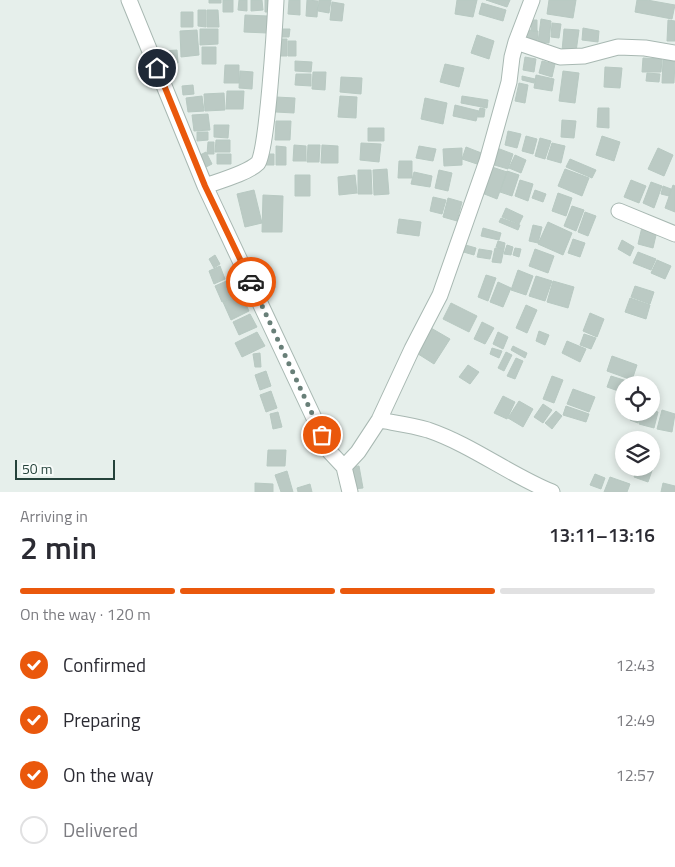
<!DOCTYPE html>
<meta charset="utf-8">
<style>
body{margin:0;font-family:"Titillium Web",sans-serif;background:#f7f7f7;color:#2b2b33;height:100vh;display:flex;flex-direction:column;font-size:19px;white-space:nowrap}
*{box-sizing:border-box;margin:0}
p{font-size:16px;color:#7c7c81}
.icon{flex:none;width:28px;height:28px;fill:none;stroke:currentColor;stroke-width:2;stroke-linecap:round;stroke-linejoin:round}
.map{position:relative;height:492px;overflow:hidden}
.panel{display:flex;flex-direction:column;background:#fff;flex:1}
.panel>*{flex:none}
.tools{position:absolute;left:615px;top:376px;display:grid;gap:10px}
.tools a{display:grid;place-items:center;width:45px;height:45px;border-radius:50%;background:#fff;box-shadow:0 2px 8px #0003;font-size:25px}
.scale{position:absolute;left:15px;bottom:12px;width:100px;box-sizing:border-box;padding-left:5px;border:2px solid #24423a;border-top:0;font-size:14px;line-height:18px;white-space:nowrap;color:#24423a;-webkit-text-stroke:4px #f7fbf9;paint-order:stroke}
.pin{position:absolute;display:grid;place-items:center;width:42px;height:42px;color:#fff;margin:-21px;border:2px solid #fff;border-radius:50%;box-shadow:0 1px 5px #0007}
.courier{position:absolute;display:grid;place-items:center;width:50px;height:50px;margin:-25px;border:4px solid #ea580c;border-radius:50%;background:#fff;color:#222;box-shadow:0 1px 6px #0007}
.summary em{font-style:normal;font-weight:600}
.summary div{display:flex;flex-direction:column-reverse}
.summary{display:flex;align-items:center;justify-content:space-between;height:85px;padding:0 20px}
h1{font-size:32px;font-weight:600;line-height:38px}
.bar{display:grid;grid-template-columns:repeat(4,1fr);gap:8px 5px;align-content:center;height:60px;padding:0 20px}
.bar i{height:6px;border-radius:4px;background:#e1e1e2}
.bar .current{background:#ea580c}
.bar p{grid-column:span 4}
ol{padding:0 20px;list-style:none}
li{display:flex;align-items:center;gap:15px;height:55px}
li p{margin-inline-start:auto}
li .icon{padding:5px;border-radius:50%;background:#ea580c;color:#fff;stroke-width:4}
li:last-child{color:#7c7c81}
li i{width:28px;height:28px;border:2px solid #e1e1e2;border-radius:50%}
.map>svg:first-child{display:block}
.building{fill:#bbcac4;stroke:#b8c9c2}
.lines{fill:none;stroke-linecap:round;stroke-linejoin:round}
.street-casing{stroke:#a8b8b2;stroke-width:17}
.street{stroke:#fff;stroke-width:15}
.done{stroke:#687f78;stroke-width:5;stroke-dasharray:0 9}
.route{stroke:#ea580c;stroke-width:6}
</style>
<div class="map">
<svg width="675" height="492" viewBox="0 0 675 492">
<rect width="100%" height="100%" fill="#e6efeb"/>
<path class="building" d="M209,0H221V3H209Z
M223,0H233V12H223Z
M239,0H247V11L238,10Z
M251,0H262L263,10L251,11Z
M265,0H271V12H265Z
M289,0H300V15L288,14Z
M307,0L318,1L317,17L306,16Z
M319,0H331L329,13L318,11Z
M457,0H477L473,17L455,14Z
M486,0H510L507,7Z
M549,0H576L573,18L547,14Z
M637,0H647L675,5L672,19L635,12Z
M332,2L344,4L342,21L330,20Z
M482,3L506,10L503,21L479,14Z
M198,10H206V27L198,26Z
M207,10H218L219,27H207Z
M181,12H193V27H181Z
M245,15L268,16L267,33L244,32Z
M541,19L551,21L549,43L538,42Z
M532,20H537V31H531Z
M668,20L675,21V41H667Z
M552,23L561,24L559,38L551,37Z
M583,28L599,31L598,42L582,40Z
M200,29H218V44L200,45Z
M278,29H290L289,37H278Z
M564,29L579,30L576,52L562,51Z
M197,30L199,55L181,57L180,31Z
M527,30L538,31L537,43L525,42Z
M477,35L494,41L489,59L471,53Z
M276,39H287V56H277Z
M288,41H296V56H288Z
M202,47H216V64H202Z
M177,50L178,63L164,65L163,51Z
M525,57L536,59L534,72L523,70Z
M643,58L662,59L661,72H642Z
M663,60L675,61L674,83H662Z
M295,61L312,62L311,72L295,71Z
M542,61L555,64L552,77L539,73Z
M445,64L464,68L459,87L440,82Z
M225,65H239V83H224Z
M605,67L622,68L620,88L604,87Z
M240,71L253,72L252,89L239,88Z
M563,71L579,73L575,103L559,101Z
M313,72H326L325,90L312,89Z
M647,73L660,74L659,82L646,81Z
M296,74H311V86L295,85Z
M536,75L554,79L552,91L534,88Z
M522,76L535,79L534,83L522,80Z
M341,77L362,78L361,94L340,92Z
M519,83L528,85L525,103L515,101Z
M193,85L194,94L183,95L182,86Z
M227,91H244L243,109H226Z
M224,93L225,110L205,111L204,94Z
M202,96L204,111L188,112L186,98Z
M340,96L357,97L356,118L338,117Z
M462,96L488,100L487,108L461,103Z
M276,97L295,98L294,113L276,112Z
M425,98L447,103L443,124L421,119Z
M455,105L479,111L476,121L453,116Z
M480,108L485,109L484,117H478Z
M598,108H609V128L597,127Z
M208,114L210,130L194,131L192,115Z
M562,120L576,121L574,138L561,137Z
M276,121H291L290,140H275Z
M214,125H229L228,138L214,137Z
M368,128H384V141H368Z
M508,131L521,134L517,148L505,145Z
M197,132H208V140L197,141Z
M526,136L537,139L533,154L522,151Z
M602,136L620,142L614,161L596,155Z
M540,138L551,141L545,159L535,156Z
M216,140H230V152H215Z
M208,142H214V154H207Z
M361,143L381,144L379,162L360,160Z
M552,143L565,146L561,163L547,159Z
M294,145L306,146V161H293Z
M308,145H320L319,162H307Z
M322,145L338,146V163H321Z
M276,146L286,147V165H276Z
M419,146L436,149L433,161L416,158Z
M466,147L484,154L480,165L462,159Z
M462,148V165L444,166L443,149Z
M497,148L513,154L508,169L491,164Z
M658,148L673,155L664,176L648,169Z
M206,152L212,164L206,167L200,155Z
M217,154H231V164H217Z
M266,154H274V165H266Z
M515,155L526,160L521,173L509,168Z
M570,159L596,170L592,178L566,167Z
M399,161H412V178H398Z
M492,167L507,172L497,199L482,193Z
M387,169L389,194L374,195L373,170Z
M565,169L589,178L582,196L558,186Z
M358,170H371L372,194H358Z
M439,170L452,173L448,191L435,188Z
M507,171L519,175L512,196L500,192Z
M414,172L432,176L430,187L411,184Z
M295,175H310V196H295Z
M355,175L357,193L339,195L338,177Z
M520,180L533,184L528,201L515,196Z
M631,180L646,186L639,203L624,197Z
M651,182L662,186L654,208L643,203Z
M673,185L675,186V212L665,208Z
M663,186L671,189L669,196L661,194Z
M254,190L262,223L245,227L237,194Z
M535,190L546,194L543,202L532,198Z
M558,193L572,198L566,216L552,211Z
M263,195L283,196L282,232H262Z
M433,197L446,200L442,214L430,211Z
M448,198L462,202L457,221L443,217Z
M572,206L584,210L576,231L564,226Z
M506,208L523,216L519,224L502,217Z
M585,212L596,216L588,236L578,232Z
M501,218L520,225L518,230L499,222Z
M399,219L421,222L419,236L397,233Z
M548,222L572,233L563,255L538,244Z
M533,225L542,227L538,243L529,241Z
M642,227L657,231L653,248L638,244Z
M483,228L501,233L499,240L481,236Z
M573,239L585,243L580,257L568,253Z
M622,240L634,247L630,256L618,249Z
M498,241L505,243L504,249L496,247Z
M462,244L476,248L474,255L460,251Z
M507,245L513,247L511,255L504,254Z
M495,248L504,249L501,263L492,262Z
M515,248L521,249L519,257L513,255Z
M479,249L492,251L490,259L477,257Z
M535,249L554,256L548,273L529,266Z
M638,252L656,259L651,270L633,263Z
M215,255L220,264L214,268L209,259Z
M657,260L671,266L665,279L651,273Z
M220,266L225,279L214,284L209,271Z
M518,270L533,276L526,295L511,290Z
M486,275L496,278L488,301L478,297Z
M536,276L552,281L545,301L529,296Z
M231,279L238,294L222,302L215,286Z
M553,281L574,287L568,308L547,302Z
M498,282L511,288L503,307L490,302Z
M635,286L654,292L650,304L631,297Z
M241,294L249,311L231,320L223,302Z
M630,298L650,305L646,319L625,312Z
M451,303L477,316L469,332L443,319Z
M526,305L537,310L527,333L516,328Z
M590,313L604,319L597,337L583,331Z
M250,314L257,327L239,335L233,322Z
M482,322L494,328L485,344L474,339Z
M431,328L450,339L434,364L415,352Z
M539,331L549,335L545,345L536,341Z
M257,332L265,346L242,357L235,343Z
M498,332L508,337L503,349L493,344Z
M584,334L596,338L591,349L580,345Z
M567,341L586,349L580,362L562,353Z
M513,346L527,353L525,358L511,350Z
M492,348L502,351L499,358L490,354Z
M506,352L512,355L504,371L498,368Z
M260,353L261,367H255L253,354Z
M612,356L637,365L632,380L607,371Z
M516,358L523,361L515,379L507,376Z
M468,365L479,372L470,384L459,377Z
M266,371L271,386L260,390L255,375Z
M552,376L563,380L554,403L543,399Z
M611,376L630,382L629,385H624V393L607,387Z
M573,389L595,397L589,412L567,404Z
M271,391L277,408L266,412L260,395Z
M503,396L515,402L507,419L494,413Z
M519,401L533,409L523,427L508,418Z
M543,404L552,410L543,423L534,417Z
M566,406L589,414L586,422L563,415Z
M651,410L658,412L654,428L639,424L642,412H651Z
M662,410L675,414L672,432L657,429Z
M556,411L562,416L552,429L545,423Z
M278,412L282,427L273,429L270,414Z
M632,412H641L638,423L630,420Z
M268,450H286L285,466H267Z
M651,461L655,462L648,482L634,477L637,468H651Z
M359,466L363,488L353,489L349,467Z
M287,471L293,492H281L275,475Z
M595,474L605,478L601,489L590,485Z
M610,477L630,484L627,492H604Z
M255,483L273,484V492H255Z
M663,483L675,486V492H661Z
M310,484L312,492H298L297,488Z"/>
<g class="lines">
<g class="street-casing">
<path id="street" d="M129,0L205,186L330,452L344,467L350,492
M516,42L560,57L584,56L618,47L645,48L675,53
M205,186C219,181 248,173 258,163C267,154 275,22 276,0
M619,211L675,234
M379,420C395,423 412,425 428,430C472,445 510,475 552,492
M344,467L358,452L379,420L412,349L440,295L487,161L509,82L512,57L516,42L532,0"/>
</g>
<use href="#street" class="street"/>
</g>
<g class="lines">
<path class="done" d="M251,282L322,435"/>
<path class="route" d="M157,68L205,186L251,282"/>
</g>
</svg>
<div class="tools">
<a><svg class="icon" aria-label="locate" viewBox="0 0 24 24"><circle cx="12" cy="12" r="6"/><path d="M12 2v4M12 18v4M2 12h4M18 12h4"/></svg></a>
<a><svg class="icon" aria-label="layers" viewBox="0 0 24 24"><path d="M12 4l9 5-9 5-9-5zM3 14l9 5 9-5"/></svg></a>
</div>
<div class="scale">50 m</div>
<div class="pin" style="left:322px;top:435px;background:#ea580c"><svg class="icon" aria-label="bag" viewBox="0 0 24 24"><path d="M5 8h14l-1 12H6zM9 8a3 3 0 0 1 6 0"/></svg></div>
<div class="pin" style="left:157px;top:68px;background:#1f2937"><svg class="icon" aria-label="home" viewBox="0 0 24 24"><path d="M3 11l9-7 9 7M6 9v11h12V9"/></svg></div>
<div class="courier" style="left:251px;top:282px"><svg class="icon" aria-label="car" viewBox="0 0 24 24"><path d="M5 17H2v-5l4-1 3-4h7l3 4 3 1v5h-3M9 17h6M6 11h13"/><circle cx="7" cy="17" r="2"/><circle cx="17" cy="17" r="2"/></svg></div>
</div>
<section class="panel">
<div class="summary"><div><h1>2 min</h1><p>Arriving in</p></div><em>13:11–13:16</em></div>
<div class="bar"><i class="current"></i><i class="current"></i><i class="current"></i><i></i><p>On the way · 120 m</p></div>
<ol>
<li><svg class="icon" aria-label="check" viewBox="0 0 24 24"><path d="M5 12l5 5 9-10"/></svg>Confirmed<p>12:43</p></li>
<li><svg class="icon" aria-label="check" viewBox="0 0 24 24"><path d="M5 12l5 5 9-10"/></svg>Preparing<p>12:49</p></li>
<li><svg class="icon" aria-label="check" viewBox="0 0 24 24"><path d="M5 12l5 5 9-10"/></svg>On the way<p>12:57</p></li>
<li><i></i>Delivered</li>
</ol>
</section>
